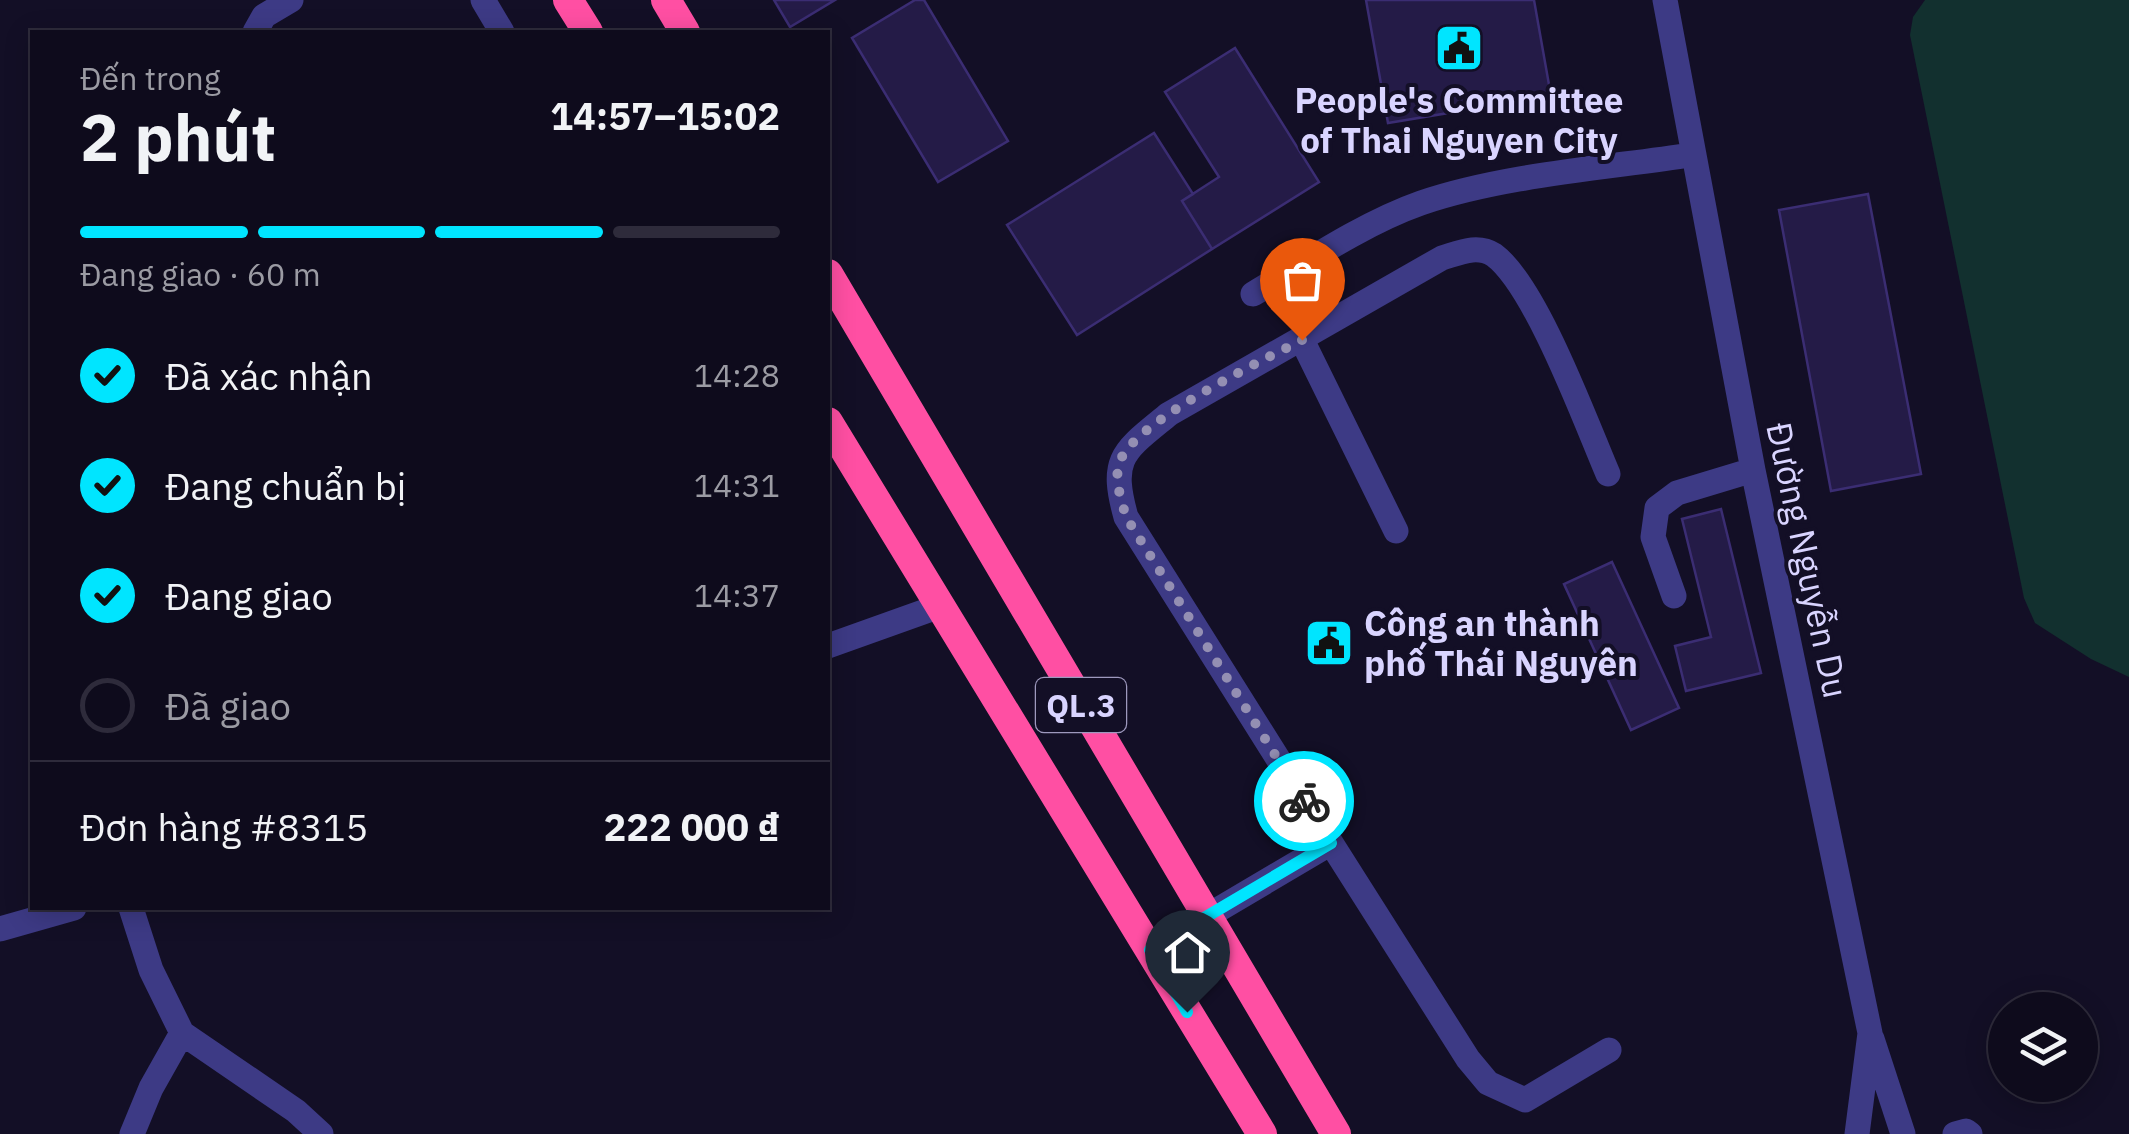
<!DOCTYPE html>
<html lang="vi">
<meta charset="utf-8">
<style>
body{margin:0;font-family:"IBM Plex Sans",sans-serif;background:#171425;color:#f1f3f6;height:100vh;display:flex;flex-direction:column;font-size:38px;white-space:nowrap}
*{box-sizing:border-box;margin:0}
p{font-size:32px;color:#9b9ba3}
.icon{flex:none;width:55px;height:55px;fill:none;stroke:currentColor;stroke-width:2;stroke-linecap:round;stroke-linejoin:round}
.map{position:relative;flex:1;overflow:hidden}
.details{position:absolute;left:30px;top:30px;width:800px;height:880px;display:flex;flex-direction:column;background:#0e0b1c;border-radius:0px;box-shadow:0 5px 25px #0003,0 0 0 2px #2e2b3b}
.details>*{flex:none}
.fabs{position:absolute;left:1988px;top:992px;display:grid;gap:20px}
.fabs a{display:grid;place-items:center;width:110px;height:110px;border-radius:50%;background:#0e0b1c;box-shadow:0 5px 25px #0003,0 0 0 2px #2e2b3b;font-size:50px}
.pin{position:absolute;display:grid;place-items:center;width:85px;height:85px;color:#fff;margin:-102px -42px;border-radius:50% 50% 50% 0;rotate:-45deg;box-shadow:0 0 10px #0007}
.pin .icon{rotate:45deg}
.courier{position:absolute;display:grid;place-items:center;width:100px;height:100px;margin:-50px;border:8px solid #00e5ff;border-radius:50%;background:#fff;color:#222;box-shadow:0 2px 12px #0007}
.overview em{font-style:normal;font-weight:800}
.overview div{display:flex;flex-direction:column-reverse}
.overview{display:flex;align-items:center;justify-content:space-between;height:170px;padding:0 50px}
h1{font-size:65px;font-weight:800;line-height:75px}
.bar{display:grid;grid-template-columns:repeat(4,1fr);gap:15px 10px;align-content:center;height:120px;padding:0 50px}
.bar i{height:12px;border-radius:8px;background:#2e2b3b}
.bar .current{background:#00e5ff}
.bar p{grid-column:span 4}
.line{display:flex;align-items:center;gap:25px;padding:0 50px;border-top:2px solid #2e2b3b}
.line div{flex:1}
ol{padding:0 50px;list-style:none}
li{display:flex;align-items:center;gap:30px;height:110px}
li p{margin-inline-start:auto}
li .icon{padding:10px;border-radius:50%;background:#00e5ff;color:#111;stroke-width:4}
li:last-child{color:#9b9ba3}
li i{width:55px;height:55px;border:5px solid #2e2b3b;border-radius:50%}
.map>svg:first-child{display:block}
.green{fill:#12302f}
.building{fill:#241b47;stroke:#3b2d73;stroke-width:2.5}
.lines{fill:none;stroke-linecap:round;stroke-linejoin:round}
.minor{stroke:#3d3a85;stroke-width:25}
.highway{stroke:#ff4fa3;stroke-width:30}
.done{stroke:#948fb3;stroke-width:10;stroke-dasharray:0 18}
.route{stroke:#00e5ff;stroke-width:12}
.labels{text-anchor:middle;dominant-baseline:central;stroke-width:8;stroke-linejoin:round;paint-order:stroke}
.shield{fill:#130f26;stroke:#9e99be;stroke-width:2.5}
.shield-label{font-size:32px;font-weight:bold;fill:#d9d4ff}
.poi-label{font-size:35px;font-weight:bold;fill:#d9d4ff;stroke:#130f26}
.street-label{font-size:35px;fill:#d9d4ff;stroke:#130f26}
</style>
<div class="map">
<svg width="2129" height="1134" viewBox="0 0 2129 1134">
<rect width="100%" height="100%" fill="#130f26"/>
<path class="green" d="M1925,0H2129V677L2091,659L2035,623L2024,598L1910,35L1913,17Z"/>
<path class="building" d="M774,0H835L790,27Z
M915,0H924L1008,141L938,182L852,38Z
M1366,0H1534L1551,96L1388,123Z
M1235,48L1319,182L1212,249L1182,201L1219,177L1165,92Z
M1154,133L1193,194L1182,201L1212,249L1077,335L1007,225Z
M1868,194L1921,474L1831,491L1779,210Z
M1721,509L1761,673L1686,691L1675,646L1711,637L1682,519Z
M1612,562L1679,708L1631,730L1564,584Z"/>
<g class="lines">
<path class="minor" d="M483,0L502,32
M1665,0L1753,470L1870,1033L1857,1134
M255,32L264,16L291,0
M1253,294C1305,263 1364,223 1421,203C1503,175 1605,168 1691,155
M1302,340L1396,531
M1674,596L1653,537L1657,508L1677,493L1753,470
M828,646L940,606
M1331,843L1126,517C1109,457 1124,451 1169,414L1442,258C1459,253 1477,244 1494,255C1536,286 1586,423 1608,474
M131,908L151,970L182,1033L296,1111L321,1134
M0,929L74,908
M1150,950L1331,843L1468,1059L1488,1083L1525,1100L1609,1050
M1872,1039L1903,1134
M132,1134L151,1088L182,1033
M1955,1134L1966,1131L1970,1134"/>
<path class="highway" d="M568,0L588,32
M666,0L685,32
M828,274L1336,1134
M828,422L1262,1134"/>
</g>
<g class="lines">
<path class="done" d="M1302,340C1264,360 1130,423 1119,464C1114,480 1122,502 1126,517L1304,801"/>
<path class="route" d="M1187,1012L1150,950L1331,843L1304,801"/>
</g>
<defs>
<g id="civic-square" transform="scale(2.5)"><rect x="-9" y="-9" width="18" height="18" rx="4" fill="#00e5ff" stroke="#130f26"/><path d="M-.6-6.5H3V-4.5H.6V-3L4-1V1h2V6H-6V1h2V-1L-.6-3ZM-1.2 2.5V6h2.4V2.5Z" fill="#111"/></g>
</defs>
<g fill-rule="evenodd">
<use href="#civic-square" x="1459" y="48"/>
<use href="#civic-square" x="1329" y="643"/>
</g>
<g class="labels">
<rect class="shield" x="1036" y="678" width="90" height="54" rx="8"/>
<g class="shield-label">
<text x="1081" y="705">QL.3</text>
</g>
<g class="poi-label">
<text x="1459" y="100">People's Committee<tspan x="1459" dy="40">of Thai Nguyen City</tspan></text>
<text x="1364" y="623" text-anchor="start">Công an thành<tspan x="1364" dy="40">phố Thái Nguyên</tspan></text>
</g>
<g class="street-label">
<text transform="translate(1808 560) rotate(78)">Đường Nguyễn Du</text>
</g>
</g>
</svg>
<div class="fabs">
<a><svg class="icon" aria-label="layers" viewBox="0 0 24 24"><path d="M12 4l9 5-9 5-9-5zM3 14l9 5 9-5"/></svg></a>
</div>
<div class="pin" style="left:1302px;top:340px;background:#ea580c"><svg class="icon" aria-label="bag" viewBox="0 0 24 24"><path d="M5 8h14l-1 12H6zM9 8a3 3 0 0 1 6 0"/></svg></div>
<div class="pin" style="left:1187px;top:1012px;background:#1f2937"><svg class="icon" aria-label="home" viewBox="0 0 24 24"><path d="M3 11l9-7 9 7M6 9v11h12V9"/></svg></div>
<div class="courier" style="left:1304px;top:801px"><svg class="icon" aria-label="bike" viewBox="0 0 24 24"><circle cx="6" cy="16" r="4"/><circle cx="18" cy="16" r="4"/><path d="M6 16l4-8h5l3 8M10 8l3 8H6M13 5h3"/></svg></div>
<section class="details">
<div class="overview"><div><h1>2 phút</h1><p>Đến trong</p></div><em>14:57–15:02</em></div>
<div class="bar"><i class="current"></i><i class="current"></i><i class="current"></i><i></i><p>Đang giao · 60 m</p></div>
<ol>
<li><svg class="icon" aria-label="check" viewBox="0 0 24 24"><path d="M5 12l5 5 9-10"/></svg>Đã xác nhận<p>14:28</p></li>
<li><svg class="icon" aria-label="check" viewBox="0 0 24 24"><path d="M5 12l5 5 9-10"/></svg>Đang chuẩn bị<p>14:31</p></li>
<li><svg class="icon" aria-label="check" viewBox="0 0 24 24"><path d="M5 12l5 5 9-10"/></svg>Đang giao<p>14:37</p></li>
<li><i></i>Đã giao</li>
</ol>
<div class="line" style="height:130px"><div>Đơn hàng #8315</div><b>222 000 ₫</b></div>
</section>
</div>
